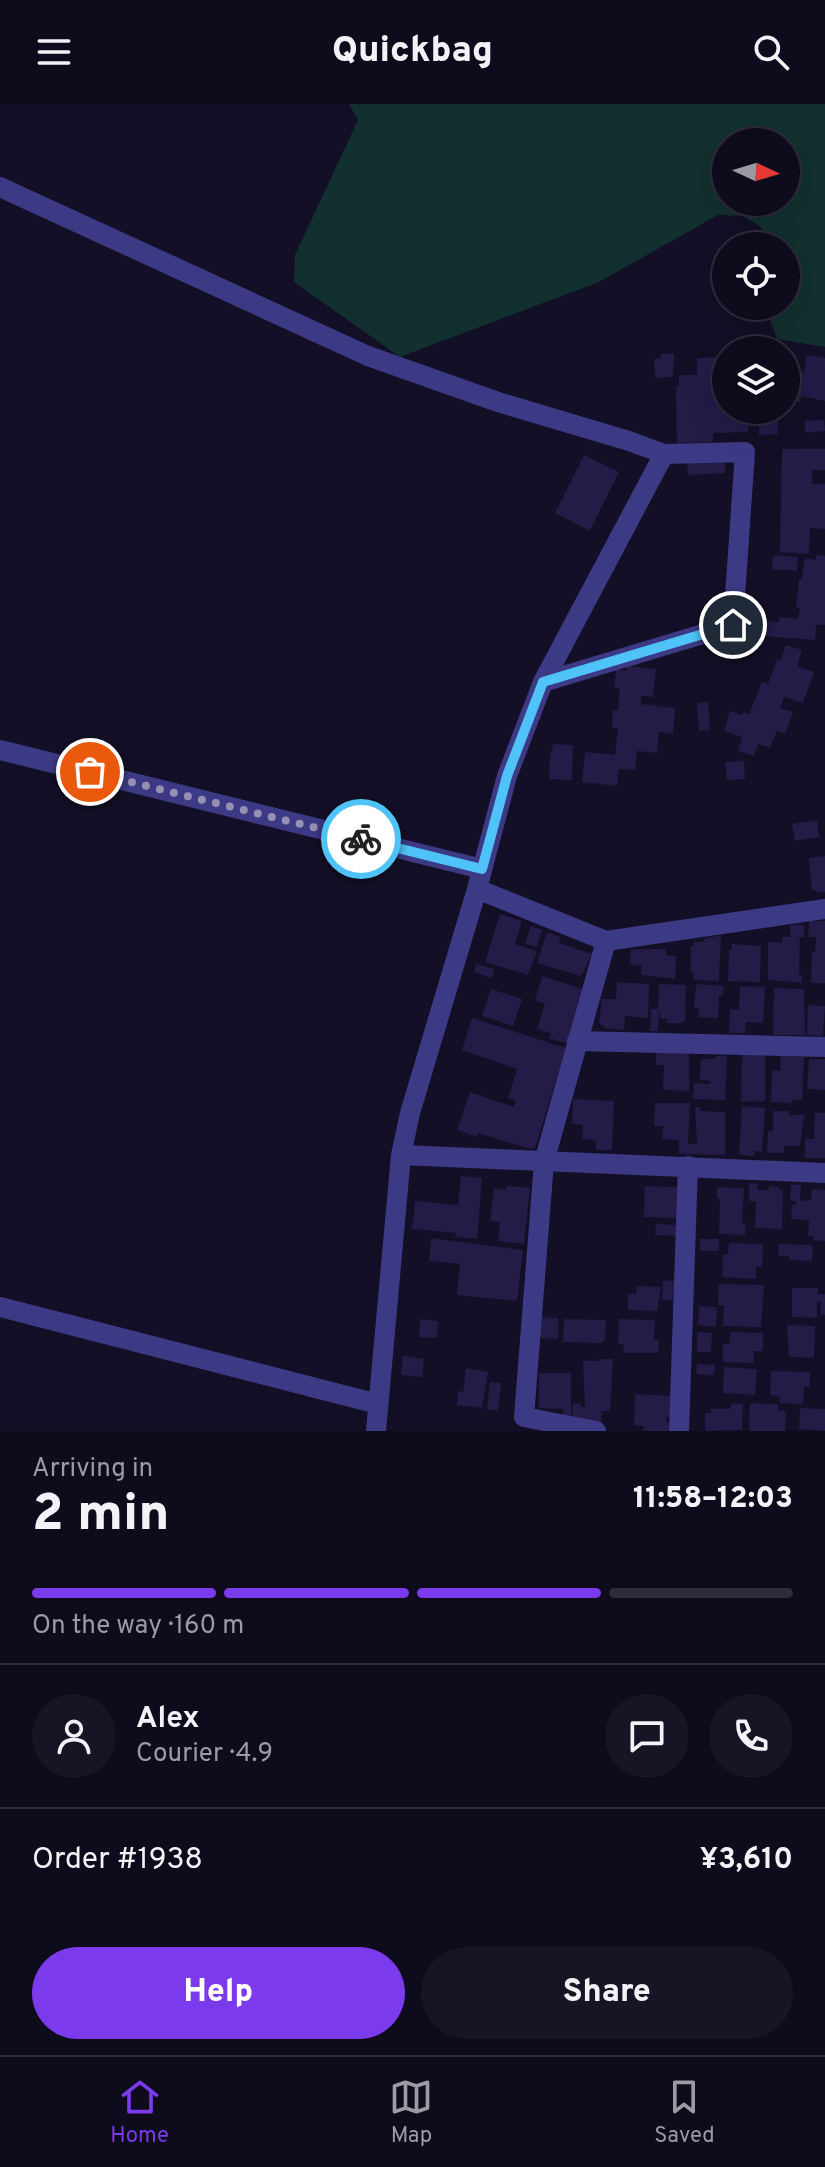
<!DOCTYPE html>
<meta charset="utf-8">
<style>
body{margin:0;font-family:Overpass,sans-serif;background:#171425;color:#f1f3f6;height:100vh;display:flex;flex-direction:column;font-size:30px;white-space:nowrap}
*{box-sizing:border-box;margin:0}
p{font-size:26px;color:#9b9ba3}
.icon{flex:none;width:44px;height:44px;fill:none;stroke:currentColor;stroke-width:2;stroke-linecap:round;stroke-linejoin:round}
.map{position:relative;height:1327px;overflow:hidden}
.panel{display:flex;flex-direction:column;background:#0e0b1c;flex:1}
.panel>*{flex:none}
.needle{width:52px;rotate:94deg}
.controls{position:absolute;left:712px;top:24px;display:grid;gap:16px}
.controls a{display:grid;place-items:center;width:88px;height:88px;border-radius:50%;background:#0e0b1c;box-shadow:0 8px 32px #0002,0 0 0 2px #2e2b3b;font-size:40px}
.pin{position:absolute;display:grid;place-items:center;width:68px;height:68px;color:#fff;margin:-34px;border:4px solid #fff;border-radius:50%;box-shadow:0 2px 8px #0007}
.courier{position:absolute;display:grid;place-items:center;width:80px;height:80px;margin:-40px;border:6px solid #4fc3f7;border-radius:50%;background:#fff;color:#222;box-shadow:0 2px 10px #0007}
.headline em{font-style:normal;font-weight:800}
.headline div{display:flex;flex-direction:column-reverse}
.headline{display:flex;align-items:center;justify-content:space-between;height:136px;padding:0 32px}
h1{font-size:52px;font-weight:800;line-height:60px}
.bar{display:grid;grid-template-columns:repeat(4,1fr);gap:12px 8px;align-content:center;height:96px;padding:0 32px}
.bar i{height:10px;border-radius:6px;background:#2e2b3b}
.bar .on{background:#7c3aed}
.bar p{grid-column:span 4}
.line{display:flex;align-items:center;gap:20px;padding:0 32px;border-top:2px solid #2e2b3b}
.line div{flex:1}
.round{display:grid;place-items:center;flex:none;width:84px;height:84px;border-radius:42px;background:#171425}
.cta{display:flex;gap:16px;margin-top:auto;padding:16px 32px}
.cta a{flex:1;height:92px;border-radius:48px;background:#7c3aed;color:#fff;font-size:32px;font-weight:800;line-height:92px;text-align:center}
.cta a+a{background:#171425;color:#f1f3f6}
header{display:flex;justify-content:space-between;align-items:center;height:104px;padding:0 32px;background:#0e0b1c;font-size:36px;font-weight:800}
.tabs{display:flex;justify-content:space-around;align-items:center;height:112px;border-top:2px solid #2e2b3b;background:#0e0b1c;font-size:22px;color:#9b9ba3}
.tabs a{display:grid;justify-items:center;gap:4px}
.tabs .on{color:#7c3aed}
.map>svg:first-child{display:block}
.green{fill:#12302f;fill-rule:evenodd}
.building{fill:#241b47}
.lines{fill:none;stroke-linecap:round;stroke-linejoin:round}
.minor{stroke:#3d3a85;stroke-width:20}
.done{stroke:#948fb3;stroke-width:8;stroke-dasharray:0 14.4}
.route{stroke:#4fc3f7;stroke-width:10}
</style>
<header><svg class="icon" aria-label="menu" viewBox="0 0 24 24"><path d="M4 6h16M4 12h16M4 18h16"/></svg>Quickbag<svg class="icon" aria-label="search" viewBox="0 0 24 24"><circle cx="10" cy="10" r="6"/><path d="M15 15l6 6"/></svg></header>
<div class="map">
<svg width="825" height="1327" viewBox="0 0 825 1327">
<rect width="100%" height="100%" fill="#130f26"/>
<path class="green" d="M349,0H825V243L777,235L768,211L770,202H786V142H769L761,123L743,112L718,111L599,178L400,253L294,178L295,151L358,16ZM726,38H786V98H726Z"/>
<path class="building" d="M661,250H674L673,273L655,274L654,255L661,254Z
M807,251L825,254V297L801,292L800,298L789,296L786,305V265L804,268Z
M726,253V270L722,271V284H726V306H748V328L713,329V338L677,339L676,282H679V271H697V254Z
M778,307V330L759,331V308Z
M824,316L825,327L805,329V317Z
M782,345H825V366H812V380H825V425L810,424L809,450L780,448Z
M584,351L619,368L590,427L555,409Z
M725,357V369L688,371L687,359Z
M773,451L798,453L797,467L772,465Z
M816,451L825,452V521H816L815,536L764,532L765,517L779,518V513L798,515L800,504H796L799,475H802L805,454L816,456Z
M786,541L802,546L797,562L814,568L803,599L784,593L780,604L793,608L785,630L777,627L770,644L758,640L754,652L738,647L742,633L724,627L730,607L741,611L743,608L749,610L762,578L768,580L777,555L781,556Z
M627,562L656,565L653,593L641,592V600L675,604L673,630L659,628L657,649L637,647L635,666L619,665L617,682L582,678L585,648L615,651L618,624H612L613,606H618L620,585L614,584L616,565L627,567Z
M708,598L710,626L699,627L697,599Z
M553,640L573,641L572,676L549,675L550,647H552Z
M744,657L745,675L727,676L725,658Z
M817,716L819,733L795,737L792,720Z
M825,752V788L817,789L816,786L812,787L809,754Z
M500,810L522,817L515,840L537,847L528,871L485,858Z
M809,817H825V879H811L812,848H815L816,833H808Z
M790,821H804V833H800L799,871H802V879L768,876V838L782,839V833H790Z
M531,822L542,826L537,843L525,840Z
M547,828L560,833L559,839L592,850L581,872L537,859Z
M721,831L719,877L693,876L694,869H691V842H694V838H704V835Z
M732,840L761,842L760,878L728,877L729,846H732Z
M631,845H666V851L676,852L675,875L641,871L642,862L630,861Z
M476,860L494,865L492,874L474,868Z
M542,872L586,886L569,940L549,934L551,929L537,925L545,900L535,896Z
M617,878L649,880L648,914L625,912L624,926L605,924L599,919L602,895H616Z
M659,880L686,881L685,917L682,919H666L667,915H661L659,905L658,927H650L651,905H658Z
M696,880L723,882V891H719L718,914L698,913L699,904H694Z
M740,882L765,883L763,919L746,918L745,929H729L730,905L739,906Z
M774,884L804,885L805,931H773Z
M491,885L522,895L513,922L482,912Z
M808,901L825,902L823,932L807,931Z
M472,914L566,944L535,1044L531,1045L478,1029L477,1033L457,1026L470,988L514,1003L516,997L508,994L517,965L462,946Z
M656,946L689,947V987L663,986L664,961H656Z
M742,950H765V997L741,998Z
M781,951L804,953L802,996H793L792,999L771,998L772,966L780,967Z
M716,952H727L725,996L693,995L694,979L710,980V977L700,976L701,955H715Z
M809,955H825V986L807,985Z
M573,995L614,997L612,1046H596V1036L582,1035L583,1021L572,1020Z
M655,999H690L688,1040H697L695,1003H701L700,1007L725,1008V1051L679,1050V1036L662,1035L663,1022H654Z
M742,1002L765,1004L762,1048L755,1047L754,1052L739,1051Z
M773,1007H789V1011H804L800,1042H784V1049H767L768,1027H773Z
M815,1009H825V1054H805V1035H814Z
M461,1072L482,1074L477,1135L455,1133L456,1129L412,1125L415,1097L458,1101Z
M749,1079L757,1080V1086H769V1082L779,1083V1086H783L782,1125L755,1124L756,1097H749Z
M791,1081H801L800,1097L811,1096L812,1085L825,1086V1137L813,1136V1132H808L809,1116L791,1115L792,1101H795L796,1097H790Z
M507,1082L530,1084L524,1140L498,1137L500,1118L490,1117L494,1084L506,1086Z
M645,1082L679,1083V1114L644,1113Z
M717,1083L744,1084L742,1119H746L745,1131L719,1130L720,1095H717Z
M656,1120L678,1121L677,1132L655,1131Z
M431,1134L523,1146L517,1197L457,1191L460,1160L429,1157Z
M700,1135H719V1147H700Z
M729,1139L763,1140L762,1163H756V1175L722,1173L723,1150H728Z
M779,1140L813,1141L812,1157L789,1156V1152H778Z
M663,1176L674,1177L673,1196H662Z
M719,1180L764,1181L761,1223L723,1222L724,1201H718Z
M637,1182L661,1183L657,1207L628,1206V1190H636Z
M792,1184H818V1190H825V1211H820L821,1198H817V1214L792,1213Z
M699,1202L717,1203L716,1223L698,1221Z
M540,1213L558,1214V1235L539,1234Z
M420,1215L438,1217L437,1234L419,1233Z
M564,1215L606,1216L605,1237L603,1236V1239L563,1238Z
M619,1215L655,1216L654,1236H659L658,1249H623L624,1240H618Z
M787,1221L815,1222L814,1254L789,1253Z
M697,1228L712,1229L711,1248H697Z
M730,1228L763,1229V1247H754V1259L723,1258V1240H730Z
M403,1252L424,1255L422,1273L401,1271Z
M599,1255H613L610,1307H602L601,1320L572,1313L573,1299L581,1300V1303H585L583,1257H598Z
M697,1260L715,1261L714,1271L696,1270Z
M724,1263L757,1265L755,1291L723,1289Z
M466,1264L488,1268L482,1304L457,1301L458,1287L463,1288Z
M771,1267L810,1268V1283H804L803,1300L780,1299V1292L770,1291Z
M539,1269H571V1313L563,1311V1305L539,1304Z
M490,1278L501,1279L498,1307L487,1305Z
M635,1290L672,1292L671,1313H666V1318L673,1319L672,1327H643L644,1322L634,1321Z
M731,1299L743,1300L742,1326L705,1327V1309H711V1305H730Z
M750,1299L778,1300V1306L786,1307L785,1327H749Z
M800,1304L825,1305V1327L799,1325Z"/>
<g class="lines">
<path class="minor" d="M0,83L368,252L498,298L629,337L664,350L745,348L733,521L543,578
M0,646L482,765
M477,785L606,837L825,805
M577,937L825,943
M401,1051L825,1069
M0,1203L378,1300
M376,1327L401,1051L410,1009L477,785L507,672L543,578L664,350
M596,1327L524,1313L544,1058L606,837
M679,1327L688,1062"/>
</g>
<g class="lines">
<path class="done" d="M90,668L361,735"/>
<path class="route" d="M361,735L482,765L507,672L543,578L733,521"/>
</g>
</svg>
<div class="controls">
<a><svg class="needle" viewBox="-14 -14 28 28"><path d="M0-13l5 13h-10z" fill="#e53935"/><path d="M0 13l5-13h-10z" fill="#9b9ba3"/></svg></a>
<a><svg class="icon" aria-label="locate" viewBox="0 0 24 24"><circle cx="12" cy="12" r="6"/><path d="M12 2v4M12 18v4M2 12h4M18 12h4"/></svg></a>
<a><svg class="icon" aria-label="layers" viewBox="0 0 24 24"><path d="M12 4l9 5-9 5-9-5zM3 14l9 5 9-5"/></svg></a>
</div>
<div class="pin" style="left:90px;top:668px;background:#ea580c"><svg class="icon" aria-label="bag" viewBox="0 0 24 24"><path d="M5 8h14l-1 12H6zM9 8a3 3 0 0 1 6 0"/></svg></div>
<div class="pin" style="left:733px;top:521px;background:#1f2937"><svg class="icon" aria-label="home" viewBox="0 0 24 24"><path d="M3 11l9-7 9 7M6 9v11h12V9"/></svg></div>
<div class="courier" style="left:361px;top:735px"><svg class="icon" aria-label="bike" viewBox="0 0 24 24"><circle cx="6" cy="16" r="4"/><circle cx="18" cy="16" r="4"/><path d="M6 16l4-8h5l3 8M10 8l3 8H6M13 5h3"/></svg></div>
</div>
<section class="panel">
<div class="headline"><div><h1>2 min</h1><p>Arriving in</p></div><em>11:58–12:03</em></div>
<div class="bar"><i class="on"></i><i class="on"></i><i class="on"></i><i></i><p>On the way · 160 m</p></div>
<div class="line" style="height:144px"><a class="round"><svg class="icon" aria-label="person" viewBox="0 0 24 24"><circle cx="12" cy="8" r="4"/><path d="M4 21q1-7 8-7t8 7"/></svg></a><div><b>Alex</b><p>Courier · 4.9</p></div><a class="round"><svg class="icon" aria-label="chat" viewBox="0 0 24 24"><path d="M4 5h16v11H9l-5 4z"/></svg></a><a class="round"><svg class="icon" aria-label="phone" viewBox="0 0 24 24"><path d="M5 4h4l2 5-3 2q2 4 5 5l2-3 5 2v4C11 20 4 13 5 4z"/></svg></a></div>
<div class="line" style="height:104px"><div>Order #1938</div><b>¥3,610</b></div>
<div class="cta"><a>Help</a><a>Share</a></div>
</section>
<nav class="tabs">
<a class="on"><svg class="icon" aria-label="home" viewBox="0 0 24 24"><path d="M3 11l9-7 9 7M6 9v11h12V9"/></svg>Home</a>
<a><svg class="icon" aria-label="map" viewBox="0 0 24 24"><path d="M3 6l6-2 6 2 6-2v14l-6 2-6-2-6 2zM9 4v14M15 6v14"/></svg>Map</a>
<a><svg class="icon" aria-label="saved" viewBox="0 0 24 24"><path d="M7 4h10v16l-5-4-5 4z"/></svg>Saved</a>
</nav>
